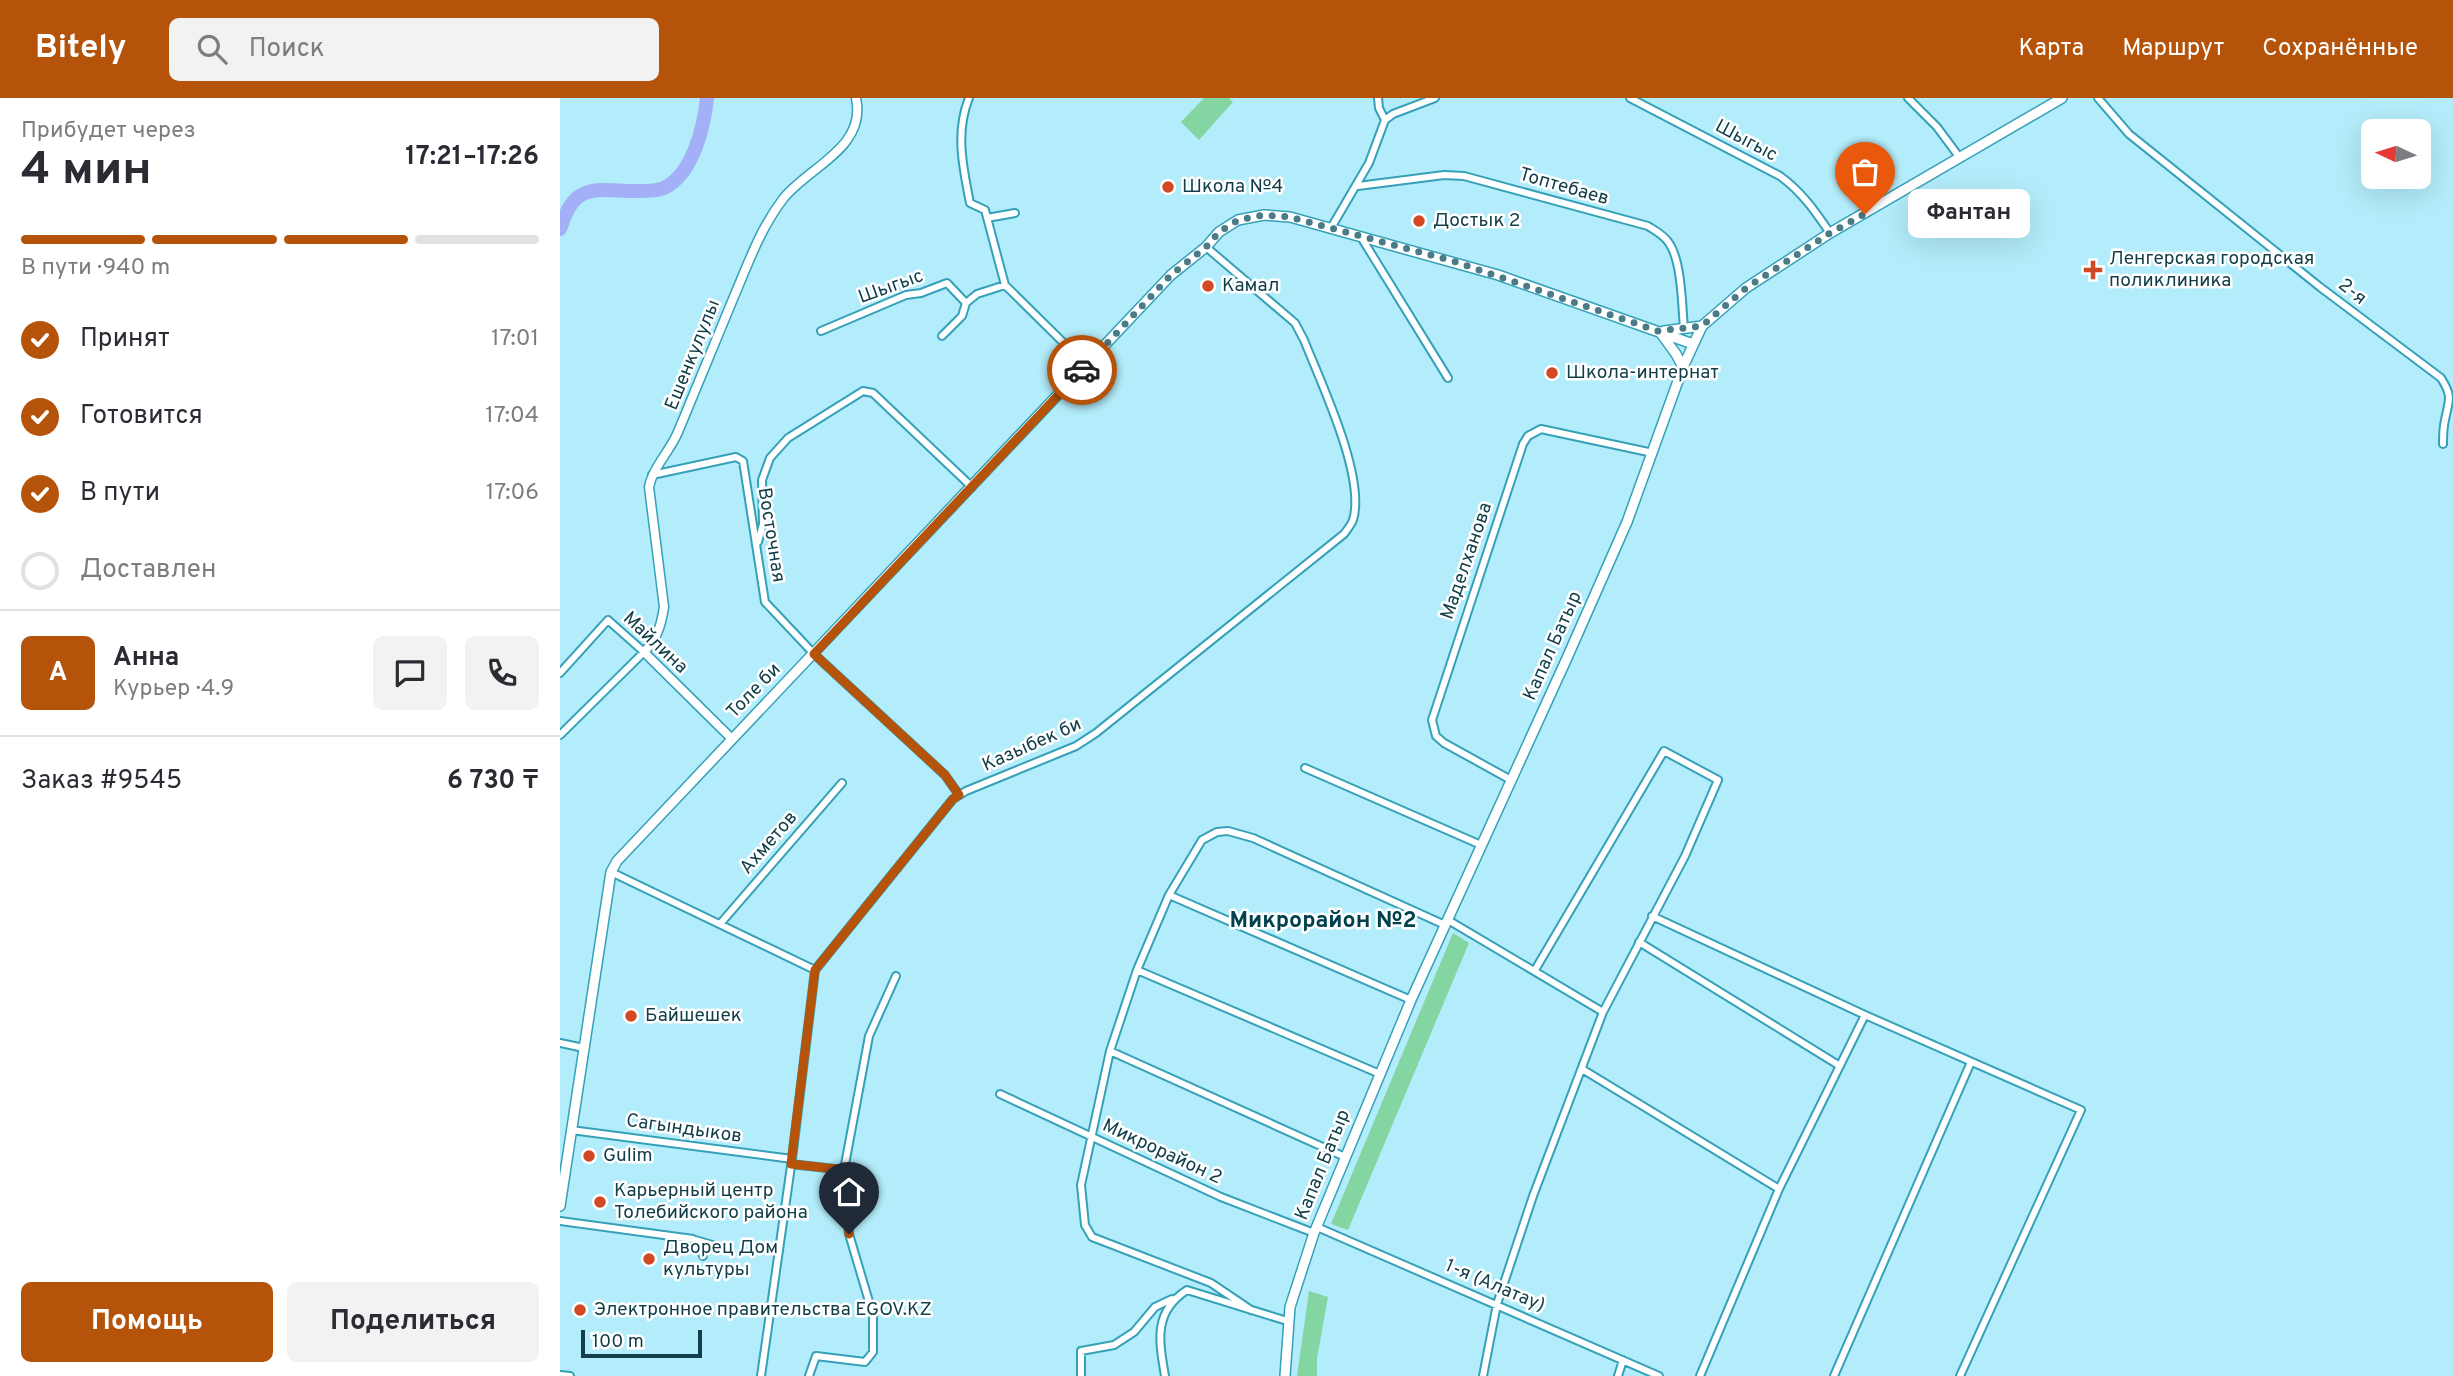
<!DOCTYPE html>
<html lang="ru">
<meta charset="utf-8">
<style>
body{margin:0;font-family:Overpass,sans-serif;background:#f2f2f3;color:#2b2b33;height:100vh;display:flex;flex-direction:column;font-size:26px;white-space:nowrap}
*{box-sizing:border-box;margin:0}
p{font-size:23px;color:#7c7c81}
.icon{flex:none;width:38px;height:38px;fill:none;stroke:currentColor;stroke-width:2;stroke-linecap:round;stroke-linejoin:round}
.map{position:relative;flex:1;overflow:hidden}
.drawer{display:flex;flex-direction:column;background:#fff;width:560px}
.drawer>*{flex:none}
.needle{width:46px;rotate:274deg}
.tools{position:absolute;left:1801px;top:21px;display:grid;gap:14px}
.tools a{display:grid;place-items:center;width:70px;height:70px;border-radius:10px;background:#fff;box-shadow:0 7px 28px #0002;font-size:35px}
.scale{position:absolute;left:21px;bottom:18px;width:121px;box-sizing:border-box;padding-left:7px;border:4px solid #113e48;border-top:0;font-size:19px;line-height:24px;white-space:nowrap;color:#113e48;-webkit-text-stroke:5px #fff;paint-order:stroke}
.pin{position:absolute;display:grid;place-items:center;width:60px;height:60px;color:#fff;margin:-72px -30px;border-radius:50% 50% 50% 0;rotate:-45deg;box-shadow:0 0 7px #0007}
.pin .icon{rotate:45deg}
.courier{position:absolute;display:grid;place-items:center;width:70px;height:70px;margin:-35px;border:5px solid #b45309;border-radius:50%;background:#fff;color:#222;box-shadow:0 2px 9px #0007}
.bubble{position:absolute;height:49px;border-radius:10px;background:#fff;box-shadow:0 7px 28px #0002;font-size:23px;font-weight:700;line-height:49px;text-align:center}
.headline em{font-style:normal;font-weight:700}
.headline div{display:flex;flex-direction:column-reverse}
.headline{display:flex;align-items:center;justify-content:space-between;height:119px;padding:0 21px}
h1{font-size:46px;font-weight:700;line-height:52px}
.bar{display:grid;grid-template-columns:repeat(4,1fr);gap:10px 7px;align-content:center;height:84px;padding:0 21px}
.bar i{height:9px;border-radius:5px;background:#e1e1e2}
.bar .current{background:#b45309}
.bar p{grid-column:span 4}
.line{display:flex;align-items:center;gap:18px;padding:0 21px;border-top:2px solid #e1e1e2}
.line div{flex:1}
.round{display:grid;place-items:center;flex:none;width:74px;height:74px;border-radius:10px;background:#f2f2f3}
ol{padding:0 21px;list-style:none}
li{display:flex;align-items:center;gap:21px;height:77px}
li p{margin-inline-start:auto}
li .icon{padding:7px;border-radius:50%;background:#b45309;color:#fff;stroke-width:4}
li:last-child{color:#7c7c81}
li i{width:38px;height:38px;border:4px solid #e1e1e2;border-radius:50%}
.button{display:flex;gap:14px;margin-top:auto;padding:14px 21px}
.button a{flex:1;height:80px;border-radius:10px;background:#b45309;color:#fff;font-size:28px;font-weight:700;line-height:80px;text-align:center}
.button a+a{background:#f2f2f3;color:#2b2b33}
header{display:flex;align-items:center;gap:42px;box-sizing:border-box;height:98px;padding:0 35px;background:#b45309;color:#fff}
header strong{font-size:33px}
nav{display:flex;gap:38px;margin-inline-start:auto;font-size:24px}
.search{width:490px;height:63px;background:#f2f2f3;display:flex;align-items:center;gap:18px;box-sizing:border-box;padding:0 24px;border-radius:10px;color:#7c7c81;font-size:26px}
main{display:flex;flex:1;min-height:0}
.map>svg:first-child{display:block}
.green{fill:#83d5a2}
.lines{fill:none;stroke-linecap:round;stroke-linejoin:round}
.river{stroke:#a3b0f8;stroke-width:14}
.minor-casing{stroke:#35a1b9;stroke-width:10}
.tertiary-casing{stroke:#35a1b9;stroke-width:11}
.secondary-casing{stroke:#35a1b9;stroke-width:12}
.minor{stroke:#fff;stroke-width:6}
.tertiary{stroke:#fff;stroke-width:8}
.secondary{stroke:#fff;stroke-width:9}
.done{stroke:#4a7b86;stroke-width:7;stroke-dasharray:0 12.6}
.route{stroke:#b45309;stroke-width:9}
.poi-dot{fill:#d14823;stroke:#fff;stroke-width:2.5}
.labels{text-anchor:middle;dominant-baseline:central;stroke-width:5;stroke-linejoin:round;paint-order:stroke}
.street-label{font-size:19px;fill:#113e48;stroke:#fff}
.poi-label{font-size:19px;fill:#113e48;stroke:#fff;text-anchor:start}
.quarter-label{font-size:23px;font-weight:bold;fill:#00414d;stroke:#fff}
</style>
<header>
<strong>Bitely</strong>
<div class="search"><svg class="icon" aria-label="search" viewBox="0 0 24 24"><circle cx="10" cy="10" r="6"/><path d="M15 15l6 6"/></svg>Поиск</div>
<nav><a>Карта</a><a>Маршрут</a><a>Сохранённые</a></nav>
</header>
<main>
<section class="drawer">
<div class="headline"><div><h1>4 мин</h1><p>Прибудет через</p></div><em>17:21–17:26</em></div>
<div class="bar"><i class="current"></i><i class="current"></i><i class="current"></i><i></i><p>В пути · 940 m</p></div>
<ol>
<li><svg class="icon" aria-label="check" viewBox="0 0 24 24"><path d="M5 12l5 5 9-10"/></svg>Принят<p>17:01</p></li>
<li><svg class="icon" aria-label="check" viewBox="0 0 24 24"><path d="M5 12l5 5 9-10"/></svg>Готовится<p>17:04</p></li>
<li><svg class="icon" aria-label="check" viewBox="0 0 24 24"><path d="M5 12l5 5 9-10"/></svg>В пути<p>17:06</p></li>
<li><i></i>Доставлен</li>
</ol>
<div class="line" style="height:126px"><b class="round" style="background:#b45309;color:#fff">А</b><div><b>Анна</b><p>Курьер · 4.9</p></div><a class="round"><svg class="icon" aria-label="chat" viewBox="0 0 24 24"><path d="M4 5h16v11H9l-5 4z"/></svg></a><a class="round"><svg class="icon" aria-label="phone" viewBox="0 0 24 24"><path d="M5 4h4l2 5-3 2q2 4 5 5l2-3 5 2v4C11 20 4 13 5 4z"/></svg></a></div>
<div class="line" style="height:91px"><div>Заказ #9545</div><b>6 730 ₸</b></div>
<div class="button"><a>Помощь</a><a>Поделиться</a></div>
</section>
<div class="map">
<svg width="1893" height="1278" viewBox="0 0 1893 1278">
<rect width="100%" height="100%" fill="#b3ecfa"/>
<path class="green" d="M644,0H669L673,4L639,42L621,24Z
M893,835L909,845L788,1132L771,1126Z
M749,1193L768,1199L757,1260V1278H737Z"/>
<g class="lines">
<path class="river" d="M0,131C5,118 9,103 23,96C37,89 57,93 71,93C82,93 94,94 104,90C133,76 144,29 147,0"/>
<g class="minor-casing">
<path id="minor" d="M409,0C395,34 403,70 410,105L425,112L445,187L526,267
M818,0L819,10L825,22
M1070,0L1220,78C1242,94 1255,113 1270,135
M1348,0L1377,29L1400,60
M1538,0L1569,36L1760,189L1881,280C1893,299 1889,301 1885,322C1883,330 1883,338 1883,346
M798,88L884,77L904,78L1088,128C1096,133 1104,137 1109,145C1122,164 1122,209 1124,231
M427,120L455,115
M771,130L809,65L825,22L833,16L875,0
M801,139L888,280
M261,233L346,197L361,195L387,185L406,205
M382,238L402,218L406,205L417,196L445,187
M92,377L176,359L183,363L205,504L254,556L385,677L399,697
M198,444L203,426L202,382L210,360L228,340L303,293L313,295L412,389
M0,575L48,522L84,554L0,637
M745,670L921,747
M951,682L884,645L876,638L872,622L963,346L968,338L981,331L1093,355
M51,774L255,872
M609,797L851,902
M1092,818L1305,917L1521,1012L1400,1278
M888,822L1043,914
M160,826L282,685
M1079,844L1280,968
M577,872L820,976
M0,945L24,950
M550,953L785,1059
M1022,971L1219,1091
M440,996L661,1099L754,1135
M11,1032L232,1061
M231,1066L284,1072
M0,1123L133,1141L140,1147L143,1158
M757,1129L1099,1278
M135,1142L156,1148
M691,1212L651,1185L532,1139L525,1127L521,1087L550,953L577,872L609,797L642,742L657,734L668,733L693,740L885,827
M0,1277L10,1278
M201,1278L232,1061L255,872L393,701L406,693L516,648L536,635L784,436C787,432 791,427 793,422C806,379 761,285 744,242L735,225L646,149
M249,1278L256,1258L305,1264L313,1254V1217L289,1136L284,1072L309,938L336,878
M521,1278V1253L554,1247L574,1234L595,1209L612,1201
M605,1278C599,1243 593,1214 627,1192L727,1223
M923,1278L937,1206L973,1098L1043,914L1125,758L1158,682L1104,653L975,872
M1058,1278L1063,1262
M1140,1278L1219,1091L1305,917
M1274,1278L1411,964"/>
</g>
<g class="tertiary-casing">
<path id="tertiary" d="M172,641L84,554C97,541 101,528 104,509L89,389C93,369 110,353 118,334C137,289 155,245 173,201C188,166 200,131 223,101C248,69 307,50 296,0"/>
</g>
<g class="secondary-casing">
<path id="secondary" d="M1104,233L1142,228
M1100,234L1116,256L1123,269
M0,1108L51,774L57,763L611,177L646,149L659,134L678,122L704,117L730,119L938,177L1133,246
M725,1278L730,1209L754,1135L851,902L1007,560L1067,424L1123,269L1142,228L1186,190L1270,135L1502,0"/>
</g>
<use href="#minor" class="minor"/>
<use href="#tertiary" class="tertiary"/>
<use href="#secondary" class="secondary"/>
</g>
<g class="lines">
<path class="done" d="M522,272L611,177L646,149L659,134L678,122L704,117L730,119L893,163L1098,233L1142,228L1186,190L1270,135L1305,116"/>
<path class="route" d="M289,1136L285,1072L231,1066L255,872L393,701L399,697L385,677L254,556L522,272"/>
</g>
<g class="poi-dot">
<circle cx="608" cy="89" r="7"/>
<circle cx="859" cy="123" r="7"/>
<path d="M1529.5 161.5h7v7h7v7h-7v7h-7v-7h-7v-7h7z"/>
<circle cx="648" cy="188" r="7"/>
<circle cx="992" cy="275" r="7"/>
<circle cx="71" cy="918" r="7"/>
<circle cx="29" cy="1058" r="7"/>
<circle cx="40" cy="1104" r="7"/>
<circle cx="89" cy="1161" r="7"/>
<circle cx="20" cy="1212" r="7"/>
</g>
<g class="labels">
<g class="street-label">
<text transform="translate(1186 43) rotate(28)">Шыгыс</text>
<text transform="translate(1004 89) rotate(16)">Топтебаев</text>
<text transform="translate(331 189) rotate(-20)">Шыгыс</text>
<text transform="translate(1792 194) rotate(38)">2-я</text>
<text transform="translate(133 257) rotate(-68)">Ешенкулулы</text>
<text transform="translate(211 437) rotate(81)">Восточная</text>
<text transform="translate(907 463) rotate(-71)">Маделханова</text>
<text transform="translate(95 545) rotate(43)">Майлина</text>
<text transform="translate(993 548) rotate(-66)">Капал Батыр</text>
<text transform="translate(194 593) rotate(-46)">Толе би</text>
<text transform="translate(472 647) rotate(-24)">Казыбек би</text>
<text transform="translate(209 745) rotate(-49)">Ахметов</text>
<text transform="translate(124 1031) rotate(8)">Сагындыков</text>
<text transform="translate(602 1054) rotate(25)">Микрорайон 2</text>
<text transform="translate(763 1067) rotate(-68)">Капал Батыр</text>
<text transform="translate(935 1188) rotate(23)">1-я (Алатау)</text>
</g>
<g class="poi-label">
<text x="622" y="89">Школа №4</text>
<text x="873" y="123">Достык 2</text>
<text x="1549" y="161">Ленгерская городская<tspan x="1549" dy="22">поликлиника</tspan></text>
<text x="662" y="188">Камал</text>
<text x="1006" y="275">Школа-интернат</text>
<text x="85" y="918">Байшешек</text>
<text x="43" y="1058">Gulim</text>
<text x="54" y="1093">Карьерный центр<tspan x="54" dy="22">Толебийского района</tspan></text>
<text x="103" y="1150">Дворец Дом<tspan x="103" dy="22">культуры</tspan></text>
<text x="34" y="1212">Электронное правительства EGOV.KZ</text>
</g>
<g class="quarter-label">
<text x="763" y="823">Микрорайон №2</text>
</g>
</g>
</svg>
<div class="tools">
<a><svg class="needle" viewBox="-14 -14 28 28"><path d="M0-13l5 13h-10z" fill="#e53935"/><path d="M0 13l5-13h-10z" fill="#7c7c81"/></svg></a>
</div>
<div class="scale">100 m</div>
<div class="pin" style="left:1305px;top:116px;background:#ea580c"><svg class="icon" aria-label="bag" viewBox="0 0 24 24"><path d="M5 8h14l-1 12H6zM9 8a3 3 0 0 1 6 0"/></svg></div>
<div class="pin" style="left:289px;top:1136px;background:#1f2937"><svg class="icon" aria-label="home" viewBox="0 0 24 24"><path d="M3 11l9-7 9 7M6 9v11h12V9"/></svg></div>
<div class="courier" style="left:522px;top:272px"><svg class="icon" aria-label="car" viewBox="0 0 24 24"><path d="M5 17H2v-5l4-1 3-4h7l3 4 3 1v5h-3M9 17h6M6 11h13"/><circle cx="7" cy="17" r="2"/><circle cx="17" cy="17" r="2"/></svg></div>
<div class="bubble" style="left:1348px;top:91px;width:122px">Фантан</div>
</div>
</main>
